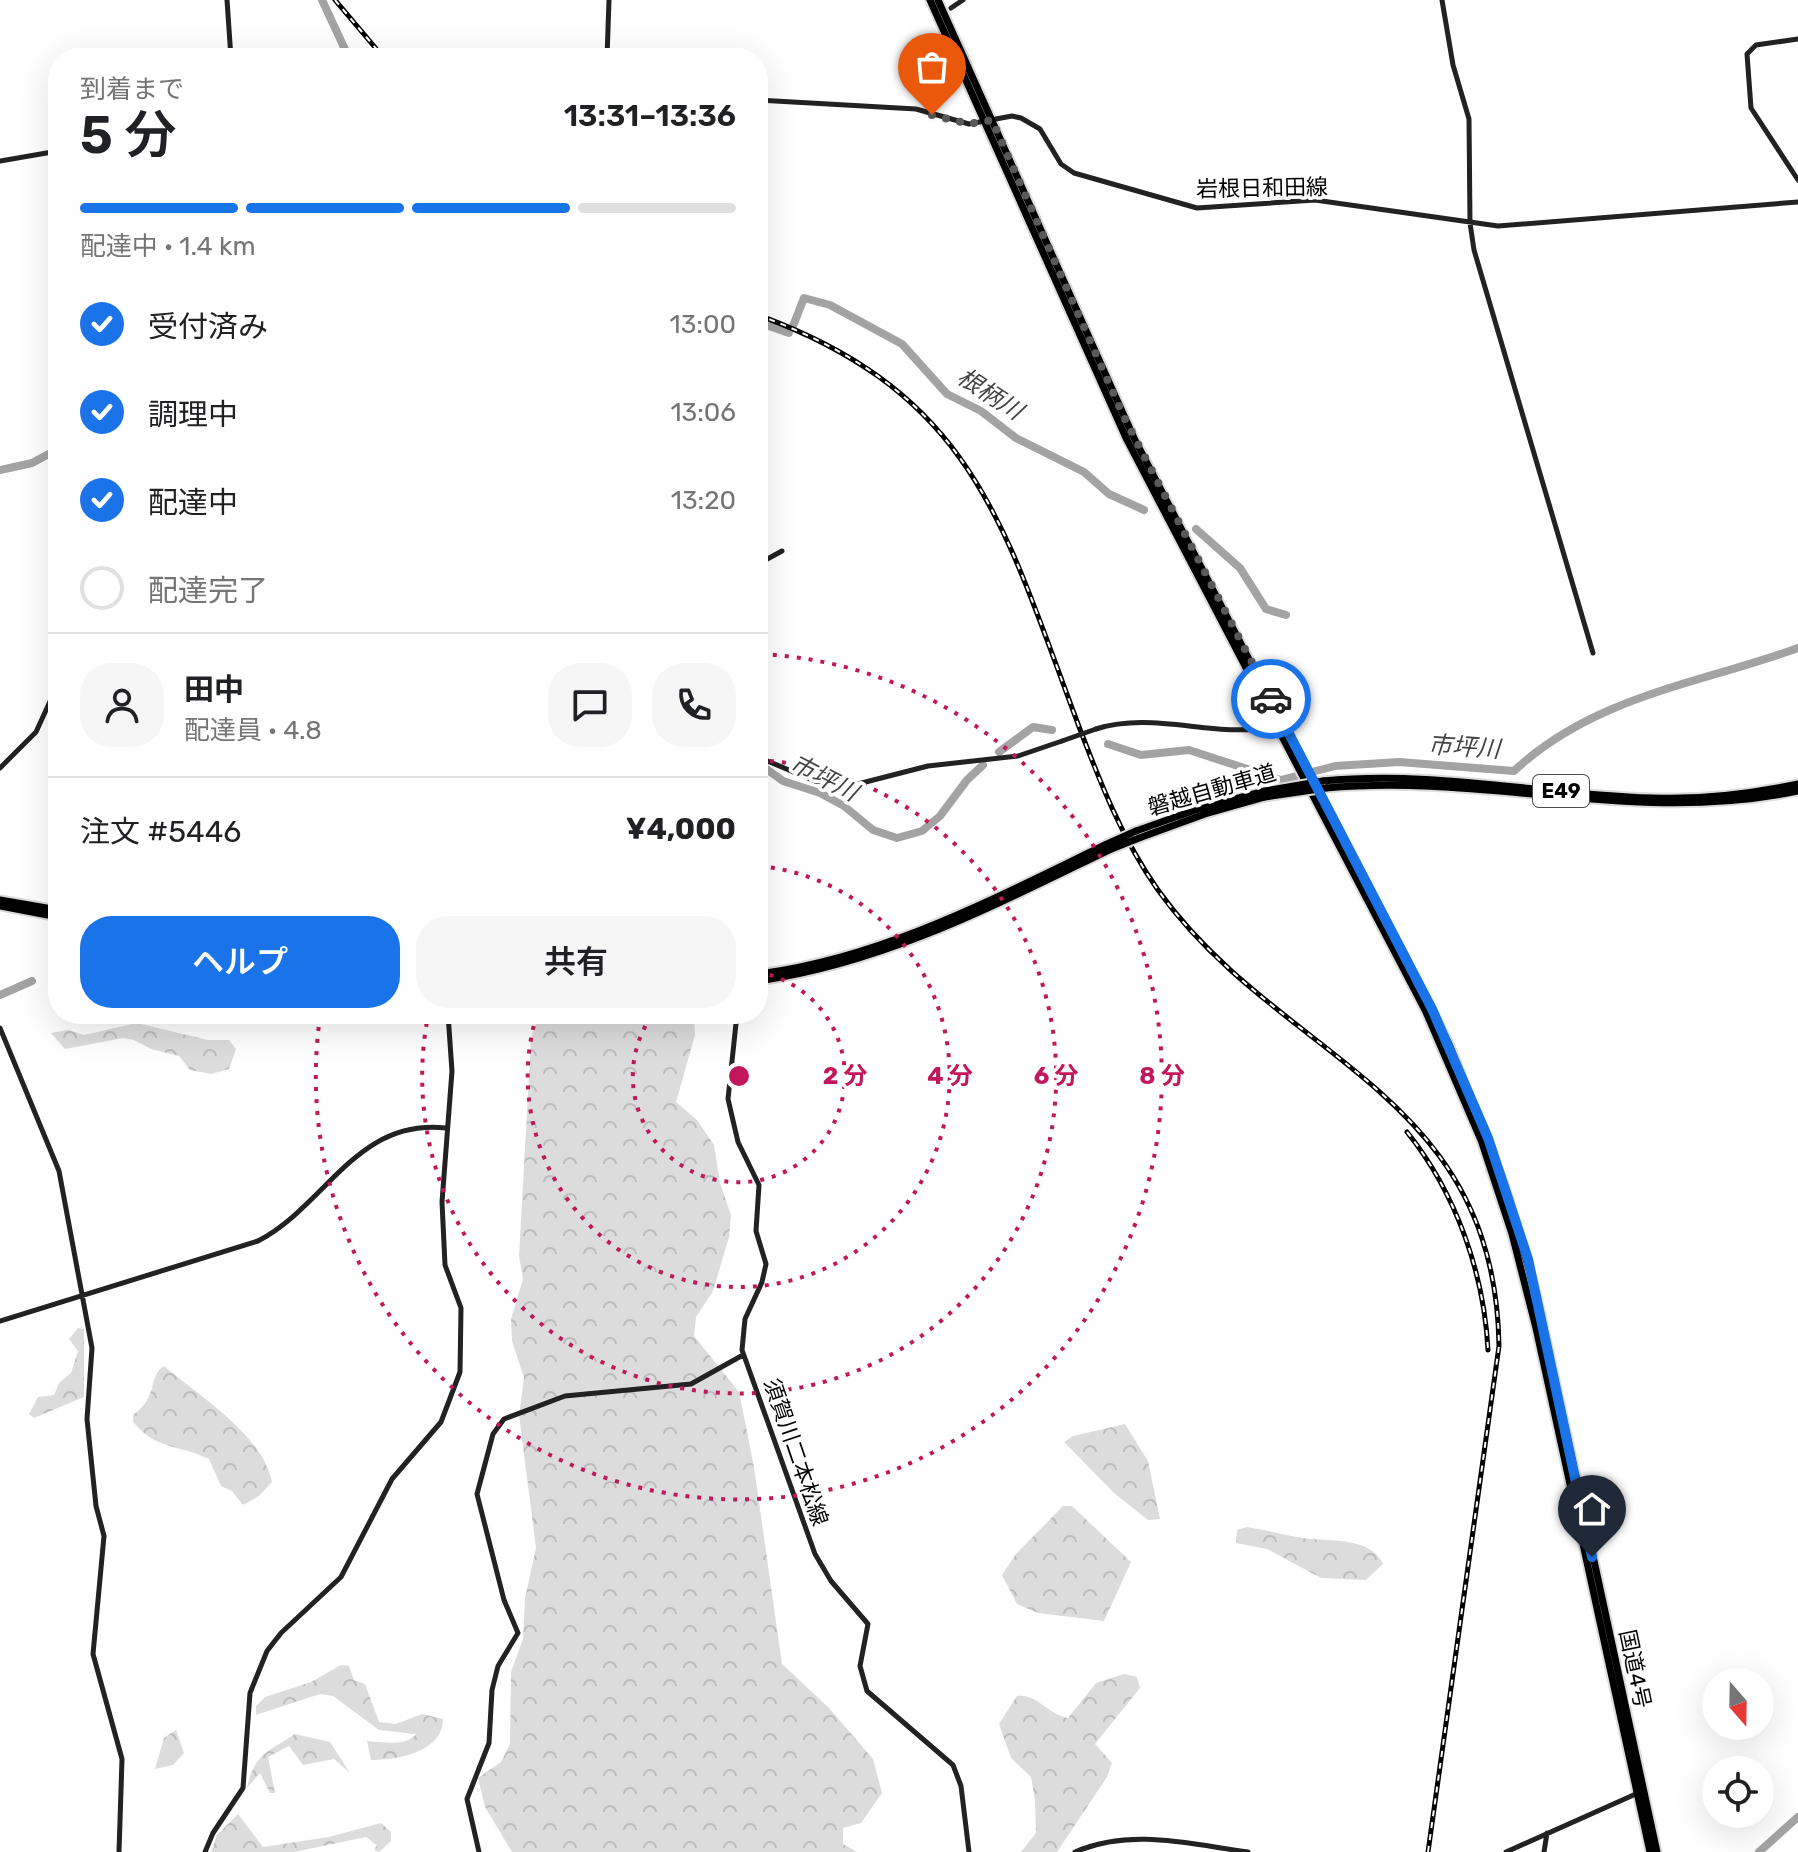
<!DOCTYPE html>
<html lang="ja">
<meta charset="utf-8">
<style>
body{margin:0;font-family:Rubik,"Noto Sans JP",sans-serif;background:#f6f6f6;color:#202124;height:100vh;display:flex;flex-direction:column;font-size:30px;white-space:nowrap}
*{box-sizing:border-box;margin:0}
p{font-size:26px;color:#757577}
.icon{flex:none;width:44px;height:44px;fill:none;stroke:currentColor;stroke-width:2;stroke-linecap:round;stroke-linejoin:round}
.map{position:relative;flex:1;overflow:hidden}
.side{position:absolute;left:48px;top:48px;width:720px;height:976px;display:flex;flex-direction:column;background:#fff;border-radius:32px;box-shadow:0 8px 32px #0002}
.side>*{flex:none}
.needle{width:52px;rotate:160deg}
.tools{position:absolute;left:1702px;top:1668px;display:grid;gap:16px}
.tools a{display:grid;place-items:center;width:72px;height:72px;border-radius:50%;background:#fff;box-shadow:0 8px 32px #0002;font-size:40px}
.pin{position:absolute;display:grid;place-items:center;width:68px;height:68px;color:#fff;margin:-82px -34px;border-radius:50% 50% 50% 0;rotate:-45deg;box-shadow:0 0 8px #0007}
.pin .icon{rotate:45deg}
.courier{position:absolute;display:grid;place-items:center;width:80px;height:80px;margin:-40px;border:6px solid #1a73e8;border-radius:50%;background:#fff;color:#222;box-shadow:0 2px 10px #0007}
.summary em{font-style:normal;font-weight:600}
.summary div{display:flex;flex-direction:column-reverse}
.summary{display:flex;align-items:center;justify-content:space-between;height:136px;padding:0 32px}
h1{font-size:52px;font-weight:600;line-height:60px}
.bar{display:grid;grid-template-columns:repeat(4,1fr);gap:12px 8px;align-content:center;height:96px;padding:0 32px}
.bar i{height:10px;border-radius:6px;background:#e0e0e0}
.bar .on{background:#1a73e8}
.bar p{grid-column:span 4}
.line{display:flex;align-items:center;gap:20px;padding:0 32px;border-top:2px solid #e0e0e0}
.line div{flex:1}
.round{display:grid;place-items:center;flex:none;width:84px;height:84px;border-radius:32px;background:#f6f6f6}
ol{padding:0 32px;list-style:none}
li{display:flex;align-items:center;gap:24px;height:88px}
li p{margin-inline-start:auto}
li .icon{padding:8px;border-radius:50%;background:#1a73e8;color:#fff;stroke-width:4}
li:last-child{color:#757577}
li i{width:44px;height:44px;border:4px solid #e0e0e0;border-radius:50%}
.action{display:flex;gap:16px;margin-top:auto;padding:16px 32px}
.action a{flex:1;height:92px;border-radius:32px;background:#1a73e8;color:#fff;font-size:32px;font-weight:600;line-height:92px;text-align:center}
.action a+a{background:#f6f6f6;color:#202124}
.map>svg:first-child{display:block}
.forest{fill:url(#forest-crowns)}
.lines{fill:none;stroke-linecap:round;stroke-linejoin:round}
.river{stroke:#a3a3a3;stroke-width:8}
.highway-casing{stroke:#dbdbdb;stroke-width:11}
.secondary{stroke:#222;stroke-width:5}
.highway{stroke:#000;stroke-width:7}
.rail-casing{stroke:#000;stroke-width:5}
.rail{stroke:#fff;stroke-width:2;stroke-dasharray:6;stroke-linecap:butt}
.highway-bridge-casing{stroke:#dbdbdb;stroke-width:11;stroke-linecap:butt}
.secondary-bridge{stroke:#222;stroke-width:5}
.highway-bridge{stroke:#000;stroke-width:7}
.done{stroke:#595959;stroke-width:8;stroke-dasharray:0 14.4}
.route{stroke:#1a73e8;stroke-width:10}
.ring{fill:none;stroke:#c2185b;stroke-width:4;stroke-dasharray:4 8}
.labels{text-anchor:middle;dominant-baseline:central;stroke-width:7;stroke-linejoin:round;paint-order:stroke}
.shield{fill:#fff;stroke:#4c4c4c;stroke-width:2}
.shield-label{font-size:20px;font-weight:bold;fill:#000}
.street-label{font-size:22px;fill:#000;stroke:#fff}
.water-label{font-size:24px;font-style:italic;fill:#444;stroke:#fff}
.centre{fill:#c2185b;stroke:#fff;stroke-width:4}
.ring-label{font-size:24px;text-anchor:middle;font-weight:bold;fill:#c2185b;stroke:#fff;stroke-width:7;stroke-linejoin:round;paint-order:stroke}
</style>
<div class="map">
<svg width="1798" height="1852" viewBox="0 0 1798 1852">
<defs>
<pattern id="forest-crowns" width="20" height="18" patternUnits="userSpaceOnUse" patternTransform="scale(2)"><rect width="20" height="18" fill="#dcdcdc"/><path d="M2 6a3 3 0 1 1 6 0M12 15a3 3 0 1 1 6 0" fill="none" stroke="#bbb"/></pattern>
</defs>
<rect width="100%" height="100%" fill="#fff"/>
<path class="forest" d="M545,1014H694L695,1035L676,1102L697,1120L714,1145L720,1183L731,1215L729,1237L713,1291L696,1317L694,1336L739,1392L754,1467L782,1664L829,1708L873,1759L882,1793L861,1823L843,1828V1844L857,1852H512L485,1807L478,1778L501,1762L510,1744L511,1672L523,1639L525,1598L536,1548L519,1415L524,1378L512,1341L511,1319L523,1279L519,1256L531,1039L536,1023Z
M137,1023L208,1040H229L236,1049L229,1069L211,1074L190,1070L179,1056L151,1049L134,1040L123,1038L65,1049L51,1033L68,1030L84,1035Z
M78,1328L84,1329V1397L34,1418L29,1414L38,1397L54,1395L59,1383L71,1373L78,1351L69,1339Z
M164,1366C199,1396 263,1435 272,1482L259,1496L243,1505L232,1491L221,1486L209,1459C178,1444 156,1450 133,1422V1415C159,1397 148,1375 164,1366Z
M1125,1424L1148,1461L1160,1519L1148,1520L1114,1493L1064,1442L1073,1436Z
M1063,1506H1072L1131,1562L1104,1621L1038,1613L1017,1604L1002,1575L1016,1554Z
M1247,1527C1266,1530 1284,1535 1303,1538C1327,1542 1371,1536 1383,1564L1366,1580L1321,1578L1267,1549L1236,1543L1237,1530Z
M341,1665L349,1666L354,1680L365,1684L379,1722L396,1724L422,1714L443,1719C443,1752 397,1760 371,1760L367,1741C383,1742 406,1747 416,1734L379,1730L333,1696L320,1694L256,1715V1706L265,1697L311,1682Z
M1124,1674L1137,1677L1140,1688L1095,1744L1112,1763L1107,1777L1057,1852H1021L1036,1833L1035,1800L1031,1777L1011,1758L999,1724L1017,1696C1038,1694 1048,1715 1068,1718L1096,1683Z
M176,1730L184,1753L173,1765L155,1769L164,1738Z
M295,1734L330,1742L350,1773L334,1759L303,1765L289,1746L268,1757L275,1793H270L260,1773L247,1788C254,1754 268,1752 295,1734Z
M238,1814L263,1847L329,1837L381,1823L391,1832V1841L379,1852L374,1850L377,1845L366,1837L294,1852H211L217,1835Z"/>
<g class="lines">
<path class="river" d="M322,0L349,58
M758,322L789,333
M793,326L804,298L830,305L902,344L947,394L981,411L1016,438L1084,472L1109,494L1144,510
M0,470L32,463L58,449
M1196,529L1240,568L1266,609L1286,615
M1108,744L1141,755L1189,750L1281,780L1335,766L1399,762L1514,771C1594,696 1699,684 1798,648
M999,752L1033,727L1052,730
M758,763L783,781L820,793L844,806L873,830L897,838L922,831L940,816L967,780L983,765
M0,995L32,981
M1759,1852L1798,1817"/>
<g class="highway-casing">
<path id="highway" d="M930,0L1127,440L1426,1012L1481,1140L1512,1234L1536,1328L1650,1852
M938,0L1134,438L1449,1044L1506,1190L1537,1297L1657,1852
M1323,781C1435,770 1541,795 1652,798C1701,800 1750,794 1798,784
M1326,788C1488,773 1634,825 1798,791
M1136,831L1201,808L1265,791
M1139,838L1205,814L1265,797
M0,900L58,910
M0,906L58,917
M758,974C883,958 995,898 1107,844
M758,981C885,963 995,905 1109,850"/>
</g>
<path class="secondary" d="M227,0L231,58
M1442,0L1453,65L1469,119L1470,223L1474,250L1593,653
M951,8L963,0
M1798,39L1756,45L1747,54L1751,108L1798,180
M607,58L609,0
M758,100L916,109L969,124L1012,116L1021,118L1040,129L1061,164L1074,173L1197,208L1315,200L1498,226L1798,202
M0,161L58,151
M758,564L782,551
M1096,729C1155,710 1217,740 1276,726
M758,757L815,781L850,786L928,766L1018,756L1062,741
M0,768L36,732L58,684
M737,1014L728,1099L738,1142L759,1185L756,1231L766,1264L762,1282L745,1319L742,1350L815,1554L831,1581L868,1624L860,1666L867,1691L953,1765L961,1786L969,1852
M0,1028L59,1171L92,1348L87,1419L96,1506L104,1536L93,1654L122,1759L119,1852
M0,1321L258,1241C327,1205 356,1118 446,1128
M205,1852L213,1833L243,1788L250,1693L267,1651L281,1633L341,1577L392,1479L441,1422L460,1372L461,1308L445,1265L442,1202L452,1071L448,1014
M479,1852L467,1799L489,1743L492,1690L498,1666L518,1633L504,1600L477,1494L493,1434L504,1419L565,1396L691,1384L743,1355
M1075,1852C1131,1828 1189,1844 1248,1852
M1506,1852L1638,1793
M1544,1852L1547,1833"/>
<use href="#highway" class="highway"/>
<g class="rail-casing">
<path id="rail" d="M335,0L384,58
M758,315C975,394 1004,527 1078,724C1100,782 1122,839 1158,890C1281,1062 1495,1089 1499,1346L1428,1852
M1407,1132C1456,1193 1484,1273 1488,1350"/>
</g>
<use href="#rail" class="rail"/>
<g class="highway-bridge-casing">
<path id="highway-bridge" d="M1265,791L1323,781
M1265,797L1326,788
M1107,844L1136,831
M1109,850L1139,838"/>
</g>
<path class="secondary-bridge" d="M1062,741L1096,729"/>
<use href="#highway-bridge" class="highway-bridge"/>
</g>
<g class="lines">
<path class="done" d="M932,115L969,124L992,120L1124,417L1271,699"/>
<path class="route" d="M1271,699L1432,1009L1488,1138L1528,1259L1592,1557"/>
</g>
<g class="ring">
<path d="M758 972A106 106 0 1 1 653 1014"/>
<path d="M759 866A211 211 0 1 1 537 1014"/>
<path d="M758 760A317 317 0 1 1 428 1016"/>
<path d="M761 654A423 423 0 1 1 320 1017"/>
</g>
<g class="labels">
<rect class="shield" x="1533" y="775" width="56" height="32" rx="6"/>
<g class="shield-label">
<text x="1561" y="791">E49</text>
</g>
<g class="street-label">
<text transform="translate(1262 188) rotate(-1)">岩根日和田線</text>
<text transform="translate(1212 790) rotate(-16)">磐越自動車道</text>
<text transform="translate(796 1452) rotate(71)">須賀川二本松線</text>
<text transform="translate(1635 1669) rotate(78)">国道4号</text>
</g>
<g class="water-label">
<text transform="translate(990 394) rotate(33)">根柄川</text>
<text transform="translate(1464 747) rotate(4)">市坪川</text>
<text transform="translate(824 778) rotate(27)">市坪川</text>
</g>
</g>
<circle cx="739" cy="1076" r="12" class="centre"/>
<g class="ring-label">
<text x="845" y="1084">2 分</text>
<text x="950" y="1084">4 分</text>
<text x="1056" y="1084">6 分</text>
<text x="1162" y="1084">8 分</text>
</g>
</svg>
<div class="tools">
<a><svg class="needle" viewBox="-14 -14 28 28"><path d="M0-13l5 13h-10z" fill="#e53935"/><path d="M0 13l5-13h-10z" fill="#757577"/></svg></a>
<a><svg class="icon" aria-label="locate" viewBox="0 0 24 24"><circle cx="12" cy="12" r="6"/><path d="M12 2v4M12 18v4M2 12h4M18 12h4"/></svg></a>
</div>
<div class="pin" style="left:932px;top:115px;background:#ea580c"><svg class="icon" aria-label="bag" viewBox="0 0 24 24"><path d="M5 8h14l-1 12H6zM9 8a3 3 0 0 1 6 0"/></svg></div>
<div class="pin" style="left:1592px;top:1557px;background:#1f2937"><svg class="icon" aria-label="home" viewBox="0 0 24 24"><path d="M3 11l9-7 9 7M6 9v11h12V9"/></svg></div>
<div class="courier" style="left:1271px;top:699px"><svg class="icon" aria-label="car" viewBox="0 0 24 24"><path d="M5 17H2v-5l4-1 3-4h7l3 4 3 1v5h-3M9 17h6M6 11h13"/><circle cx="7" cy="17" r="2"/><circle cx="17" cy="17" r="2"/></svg></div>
<section class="side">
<div class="summary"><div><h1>5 分</h1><p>到着まで</p></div><em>13:31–13:36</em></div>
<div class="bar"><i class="on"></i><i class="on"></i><i class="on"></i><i></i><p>配達中 · 1.4 km</p></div>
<ol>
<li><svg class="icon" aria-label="check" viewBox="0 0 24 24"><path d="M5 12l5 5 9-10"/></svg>受付済み<p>13:00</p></li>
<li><svg class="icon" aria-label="check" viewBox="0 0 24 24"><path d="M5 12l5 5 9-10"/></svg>調理中<p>13:06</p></li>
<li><svg class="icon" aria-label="check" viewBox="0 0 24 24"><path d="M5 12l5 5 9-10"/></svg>配達中<p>13:20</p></li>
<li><i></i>配達完了</li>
</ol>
<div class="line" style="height:144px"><a class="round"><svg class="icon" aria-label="person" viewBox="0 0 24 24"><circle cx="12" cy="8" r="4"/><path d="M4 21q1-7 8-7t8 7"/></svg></a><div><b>田中</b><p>配達員 · 4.8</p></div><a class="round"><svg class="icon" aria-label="chat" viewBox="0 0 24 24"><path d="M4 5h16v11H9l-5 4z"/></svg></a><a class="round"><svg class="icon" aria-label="phone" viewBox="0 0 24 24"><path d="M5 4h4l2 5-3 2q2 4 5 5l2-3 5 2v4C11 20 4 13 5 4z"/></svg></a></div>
<div class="line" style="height:104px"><div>注文 #5446</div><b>¥4,000</b></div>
<div class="action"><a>ヘルプ</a><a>共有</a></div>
</section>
</div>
